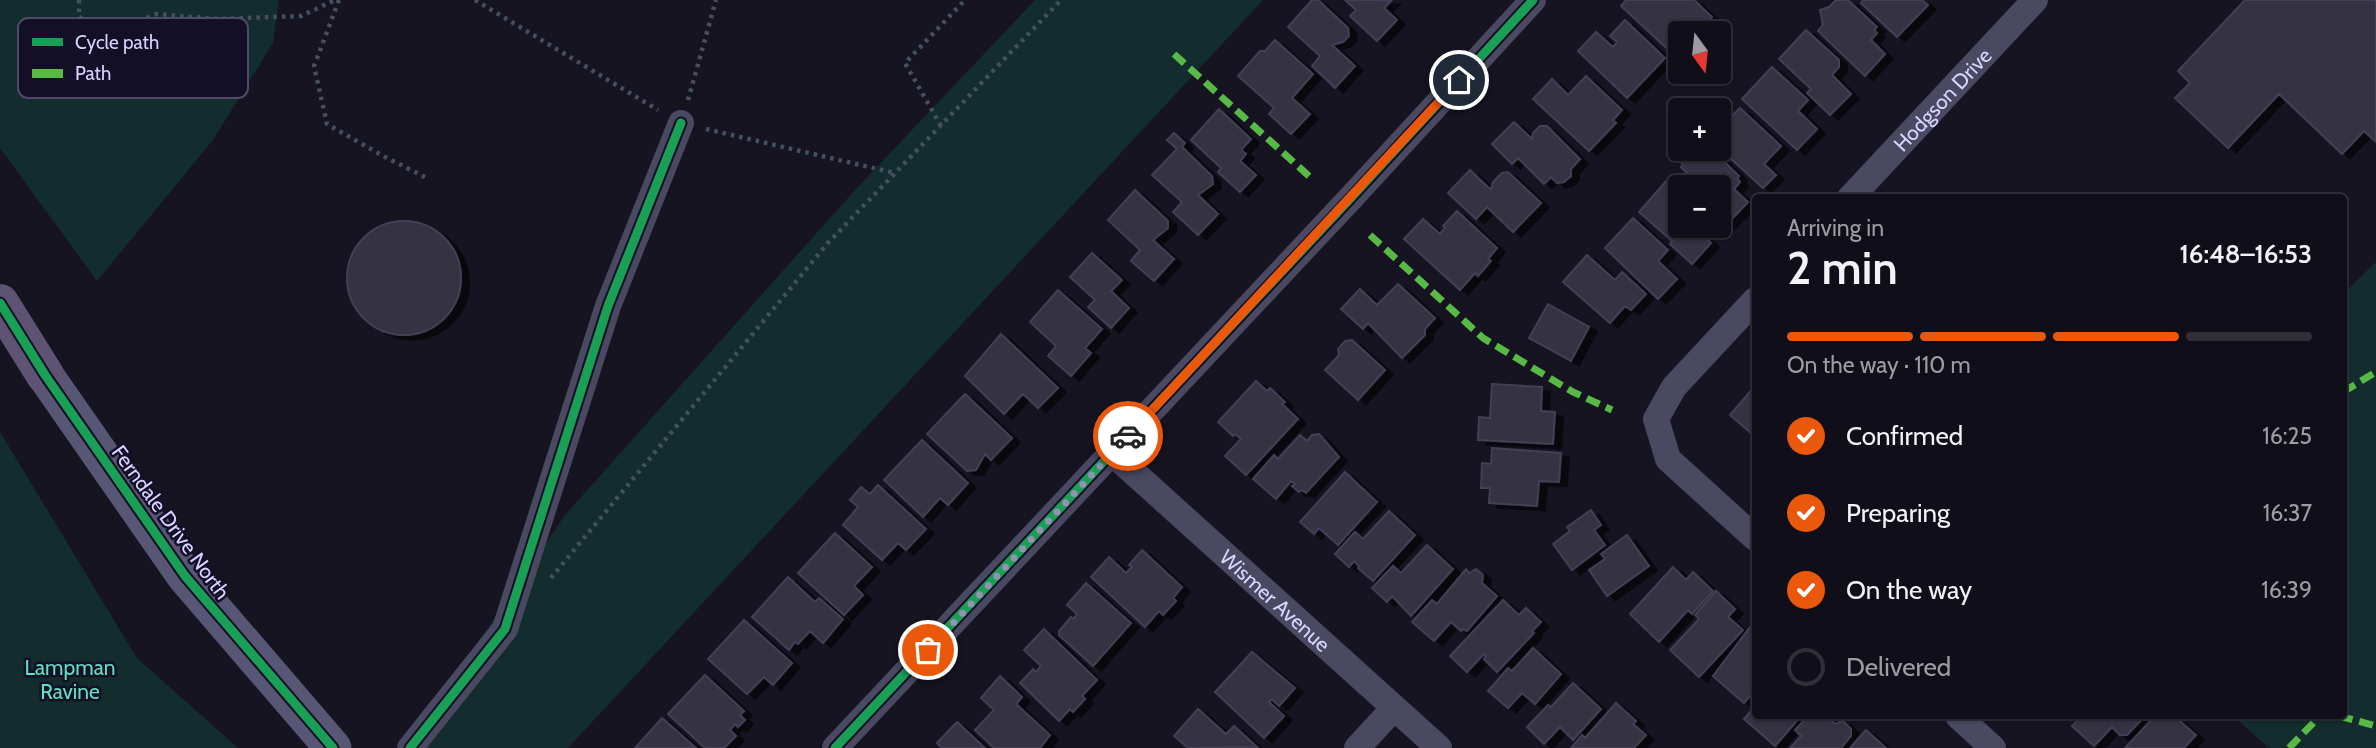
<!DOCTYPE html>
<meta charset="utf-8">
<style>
body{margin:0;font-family:Cabin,sans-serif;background:#191822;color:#f1f3f6;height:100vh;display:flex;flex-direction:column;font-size:26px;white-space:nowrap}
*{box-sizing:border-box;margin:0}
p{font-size:23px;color:#9c9ca2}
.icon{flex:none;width:38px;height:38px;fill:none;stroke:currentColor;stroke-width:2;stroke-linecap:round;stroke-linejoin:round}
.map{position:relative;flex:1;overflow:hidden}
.sheet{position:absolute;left:1752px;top:194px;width:595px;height:525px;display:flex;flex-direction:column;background:#100f19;border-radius:7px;box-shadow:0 2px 5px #0004,0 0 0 2px #302f38}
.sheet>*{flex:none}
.needle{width:46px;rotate:165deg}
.buttons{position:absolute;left:1668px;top:21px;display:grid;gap:14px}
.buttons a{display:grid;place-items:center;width:63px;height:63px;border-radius:7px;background:#100f19;box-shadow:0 2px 5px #0004,0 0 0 2px #302f38;font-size:35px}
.pin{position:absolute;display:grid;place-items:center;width:60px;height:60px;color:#fff;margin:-30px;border:4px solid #fff;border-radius:50%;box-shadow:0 2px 7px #0007}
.courier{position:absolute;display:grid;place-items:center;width:70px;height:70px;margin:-35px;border:5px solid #ea580c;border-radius:50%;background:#fff;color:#222;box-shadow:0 2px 9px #0007}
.summary em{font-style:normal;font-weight:600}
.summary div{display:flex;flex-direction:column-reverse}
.summary{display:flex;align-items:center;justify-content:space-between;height:119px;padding:0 35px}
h1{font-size:46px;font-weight:600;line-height:52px}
.bar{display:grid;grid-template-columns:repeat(4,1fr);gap:10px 7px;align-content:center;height:84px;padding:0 35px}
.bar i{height:9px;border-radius:5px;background:#302f38}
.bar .active{background:#ea580c}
.bar p{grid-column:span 4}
ol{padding:0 35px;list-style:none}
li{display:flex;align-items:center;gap:21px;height:77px}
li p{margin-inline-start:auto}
li .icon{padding:7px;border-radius:50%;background:#ea580c;color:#fff;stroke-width:4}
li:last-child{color:#9c9ca2}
li i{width:38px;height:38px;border:4px solid #302f38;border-radius:50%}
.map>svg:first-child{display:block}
.green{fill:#132c2d}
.building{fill:#343243;stroke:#433f54;stroke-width:2;filter:url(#shadow)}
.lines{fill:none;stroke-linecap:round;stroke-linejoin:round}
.path{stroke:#44505f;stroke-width:4.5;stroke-dasharray:3.5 5;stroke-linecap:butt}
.street{stroke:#4a4962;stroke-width:26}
.secondary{stroke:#575674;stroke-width:37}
.primary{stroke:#5e5373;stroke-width:38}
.quiet{stroke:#58b947;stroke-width:7;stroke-dasharray:14 7;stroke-linecap:butt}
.cycleway-casing{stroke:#130f26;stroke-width:13}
.cycleway{stroke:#1a9f57;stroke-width:9}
.done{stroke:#9591b1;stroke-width:7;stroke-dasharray:0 12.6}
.route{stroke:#ea580c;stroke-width:9}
.labels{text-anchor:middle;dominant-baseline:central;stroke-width:5;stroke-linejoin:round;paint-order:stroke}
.street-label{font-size:21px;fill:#d9d4ff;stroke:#130f26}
.park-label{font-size:21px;fill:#5fe0c0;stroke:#130f26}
.key{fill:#130f26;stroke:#4e4a67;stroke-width:2}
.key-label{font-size:19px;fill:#d9d4ff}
</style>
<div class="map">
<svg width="2376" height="748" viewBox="0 0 2376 748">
<defs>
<filter id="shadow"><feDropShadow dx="8" dy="4.5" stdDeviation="0" flood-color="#0009"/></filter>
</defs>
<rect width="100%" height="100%" fill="#161421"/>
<path class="green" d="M0,0H279L273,43L213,140L97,281L0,148Z
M1035,0H1263L568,748H414L409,743L565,515L855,190Z
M2376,262V748H2269L2233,716H2343V294Z
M0,432L137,658L238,748H0Z"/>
<path class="building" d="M1312,0H1318L1348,28L1349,36L1343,42L1332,45L1355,66L1335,88L1312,66L1320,56L1288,27Z
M1345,0H1392L1384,8L1397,20L1377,41L1350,16L1356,10Z
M1626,0H1694L1712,17L1702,28L1705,31L1703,33H1680V51L1675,56L1621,6Z
M1836,0H1848L1877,27L1874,30L1877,33L1871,40L1885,54L1865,76L1818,31L1823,25L1820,10L1829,7Z
M1863,0H1922L1928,5L1897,37L1861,3Z
M2245,0H2376V142L2364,131L2342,154L2279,94L2228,148L2175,98L2190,83L2178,71Z
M1625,20L1665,58L1627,98L1578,51L1596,32L1613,47L1617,42L1610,36Z
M1806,30L1839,60V67L1832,75L1851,94L1830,115L1807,93L1811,89L1779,59Z
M1275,40L1313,74L1292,98L1310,114L1291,134L1269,114L1274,108L1238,76L1260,51H1265Z
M1772,67L1808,100L1798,111L1817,129L1797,150L1742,99Z
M1586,76L1622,110L1613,120L1616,123L1589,151L1533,99L1552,79L1568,95Z
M1740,108L1781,146L1764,164L1776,175L1763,188L1718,147V130Z
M1219,109L1251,139L1241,150L1246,154L1240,161L1256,175L1240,192L1218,172L1221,168L1191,140Z
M1514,122L1532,139L1533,133L1540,126H1547L1580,159L1571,169V176L1564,182L1557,183L1551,177L1544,184L1518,158L1512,164L1492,144Z
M1174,133L1185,143L1182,147L1212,176L1213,184L1198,195L1218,214L1198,235L1173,212L1182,202L1152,175L1177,149L1167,140Z
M1698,149H1711L1739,176L1737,178L1740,182L1734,189L1748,202L1727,224L1718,216V187H1688L1680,180L1687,173L1681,167L1683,164L1680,162L1688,154L1691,157Z
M1470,170L1491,190L1493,182L1502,173L1508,172L1541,203L1513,232L1487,207L1476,219L1448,193Z
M1668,179L1680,190V226H1698L1696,228L1711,243L1692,264L1670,244L1672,241L1639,212Z
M1135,190L1168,221V228L1153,240L1174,259L1154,281L1131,261L1140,250L1108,220Z
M1457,211L1497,248L1488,259L1491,261L1478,276L1475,273L1460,290L1404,239L1423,219L1440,234L1445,228L1443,226Z
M1633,218L1668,250L1658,261L1677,279L1658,299L1605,248Z
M347 278a57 57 0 1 1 114 0a57 57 0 1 1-114 0Z
M1092,253L1122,280L1111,291L1129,308L1111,328L1088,307L1095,300L1070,277Z
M1587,255L1615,280L1622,272L1646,294L1631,310L1625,306L1610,323L1563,282Z
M1398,284L1435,318L1425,329V335L1402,358L1368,323L1363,329L1341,309L1360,289L1377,305Z
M1058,290L1102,329L1085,348L1091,353L1071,376L1048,356L1056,346L1030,322Z
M1548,304L1589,327L1571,361L1529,338Z
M1001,334L1058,388L1038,408L1023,394L1004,414L965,376Z
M1352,340L1385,370L1358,400L1325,370L1339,355L1338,349L1345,341Z
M1256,381L1267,391L1270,388L1285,402L1282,404L1298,419L1246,475L1225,456L1241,439L1235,434L1233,436L1218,422Z
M1492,384L1542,387L1541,411L1555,412L1553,444L1478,440L1479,417L1490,418Z
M1755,386V430L1752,434L1730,415Z
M965,394L1012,438L991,460L985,454L976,470L967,471L927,434Z
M1319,434L1339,457L1306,493L1302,490L1299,492L1292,486L1295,484L1291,481L1276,499L1253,479L1274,455L1278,459L1300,435L1307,441L1312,435Z
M922,440L968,483L948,505L940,498L923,517L884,480Z
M1492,448L1561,453L1559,482L1539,481L1537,506L1489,503L1490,488H1481L1482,463L1491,464Z
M1345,472L1377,502L1338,545L1319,528L1314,534L1300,522Z
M878,485L926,529L906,550L898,543L882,560L843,525L858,507L850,500L861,487L870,494Z
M1591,510L1601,525L1594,530L1605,545L1572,570L1553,544L1570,531L1567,527Z
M1389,511L1415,535L1373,581L1358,568L1359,566L1354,561L1349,567L1335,554L1355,532L1363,539Z
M835,533L872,567L854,586L863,595L844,615L798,573Z
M1627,535L1649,566L1607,596L1589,570L1605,559L1601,554Z
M1427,545L1453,569L1411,616L1392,596L1387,602L1372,588L1393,566L1401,573Z
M1142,550L1182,587L1173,598L1176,601L1163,615L1159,611L1145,627L1091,577L1109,557L1126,573L1132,567L1129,565Z
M1673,567L1686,580L1693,572L1713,591L1692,614L1688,610L1659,642L1630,614Z
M1466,569L1469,573L1476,569L1483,575L1482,583L1497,596L1467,631L1463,629L1461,631L1451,622L1434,641L1412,622L1432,600L1437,604Z
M788,577L815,602L819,598L843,619L823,643L810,631L798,644L795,642L789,650L752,617Z
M1086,583L1131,623L1093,666L1059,635V631L1071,617L1073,619L1077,614L1067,605Z
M1716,591L1735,609L1728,617L1743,630L1699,677L1670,650L1699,619L1695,615Z
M1503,600L1519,615L1526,608L1541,622L1532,631L1534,633L1497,672L1484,659L1486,656L1484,654L1467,672L1450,656Z
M744,620L792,663L773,685L764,677L747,694L708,659Z
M1751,626L1755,629V690L1744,703L1713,676Z
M1044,629L1097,680L1082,696L1085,699L1073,712L1070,709L1059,721L1020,683L1033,669L1036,672L1041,666L1024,650Z
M1533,648L1561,674L1535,704L1522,693L1508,708L1488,691L1508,668L1512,671Z
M1252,652L1295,688L1279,706L1272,699L1269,702L1284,716L1264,738L1215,692Z
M705,675L744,711L740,715L745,720L738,727L735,724L730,730L736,736L724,748H705L668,714Z
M1000,676L1022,697L1016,704L1050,735L1040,748H994L975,730L994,710L981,698Z
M1573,683L1601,709L1573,740L1560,727L1544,744L1527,727L1548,705L1551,707Z
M1616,703L1636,721L1633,724L1646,735L1634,748H1571L1582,735L1585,738Z
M1755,706V716H1801L1775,746L1744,719Z
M1198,709L1226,734L1234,726L1257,747L1188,748L1174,736Z
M1808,716H1837L1832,721L1835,724L1843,721L1851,729V736L1841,748H1790L1801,736L1795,730Z
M2082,716H2145L2127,735H2120L2112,727L2094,746L2072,726Z
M2155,716H2174L2196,735L2184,748H2125Z
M662,718L696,748H635Z
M957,722L985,748H942L937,743Z
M1866,730L1886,748H1850Z"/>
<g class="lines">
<path class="path" d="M79,0V17L110,35L156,14L218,19L301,16L335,0
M339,0L314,66L327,124L383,156L425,177
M475,0L658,110
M688,100L716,0
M941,126L905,63L965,0
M706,129L895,173
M551,578L827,244L1061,0"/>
<g class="street">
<path id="s1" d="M1850,198L2035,0"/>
<path d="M1755,300L1674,387L1656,419L1668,459L1755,538"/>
<path id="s2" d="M1112,453L1439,748"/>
<path d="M1958,716L1993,748"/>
<path d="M410,748L505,629L608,306L681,123"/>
<path d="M835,748L1348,201L1533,0"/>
<path d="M1357,748L1394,708"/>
</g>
<path class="secondary" d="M45,375L185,576L333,748"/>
<path class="primary" d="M0,303L45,375"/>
<path class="quiet" d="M1174,54L1310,177
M1370,235L1483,338L1573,392L1612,410
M2343,392L2376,372
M2339,716L2376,726
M2289,748L2320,716"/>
<g class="cycleway-casing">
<path id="cycleway" d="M0,303L45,375L185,576L333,748
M410,748L505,629L608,306L681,123
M835,748L1348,201L1533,0"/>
</g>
<use href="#cycleway" class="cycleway"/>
</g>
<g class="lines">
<path class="done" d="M928,650L1128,436"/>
<path class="route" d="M1128,436L1459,80"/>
</g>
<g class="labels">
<g class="street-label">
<text stroke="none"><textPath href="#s1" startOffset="135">Hodgson Drive</textPath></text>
<text transform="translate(171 522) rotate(54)">Ferndale Drive North</text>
<text stroke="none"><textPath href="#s2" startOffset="220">Wismer Avenue</textPath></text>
</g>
<g class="park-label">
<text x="70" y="667">Lampman<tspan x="70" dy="24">Ravine</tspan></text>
</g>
</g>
<rect x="18" y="18" width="230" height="80" rx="10" class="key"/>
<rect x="32" y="38" width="31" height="8" fill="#1a9f57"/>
<rect x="32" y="69" width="31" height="9" fill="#58b947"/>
<g class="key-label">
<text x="75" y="49">Cycle path</text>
<text x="75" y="80">Path</text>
</g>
</svg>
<div class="buttons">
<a><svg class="needle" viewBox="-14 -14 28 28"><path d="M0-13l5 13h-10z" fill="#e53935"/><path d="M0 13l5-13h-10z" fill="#9c9ca2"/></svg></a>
<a>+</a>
<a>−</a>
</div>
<div class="pin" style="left:928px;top:650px;background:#ea580c"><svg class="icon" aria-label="bag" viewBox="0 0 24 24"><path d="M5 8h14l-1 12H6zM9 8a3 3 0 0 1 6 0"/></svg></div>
<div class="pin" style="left:1459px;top:80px;background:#1f2937"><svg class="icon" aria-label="home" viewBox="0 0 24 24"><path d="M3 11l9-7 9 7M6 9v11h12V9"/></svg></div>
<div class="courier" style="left:1128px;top:436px"><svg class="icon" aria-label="car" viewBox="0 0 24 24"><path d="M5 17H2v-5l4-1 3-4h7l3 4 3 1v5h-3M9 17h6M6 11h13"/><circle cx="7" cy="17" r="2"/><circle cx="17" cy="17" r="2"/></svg></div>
<section class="sheet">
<div class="summary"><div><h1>2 min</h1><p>Arriving in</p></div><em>16:48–16:53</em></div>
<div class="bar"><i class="active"></i><i class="active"></i><i class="active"></i><i></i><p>On the way · 110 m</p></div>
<ol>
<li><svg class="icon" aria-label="check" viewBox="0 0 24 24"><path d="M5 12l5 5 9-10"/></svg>Confirmed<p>16:25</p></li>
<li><svg class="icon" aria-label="check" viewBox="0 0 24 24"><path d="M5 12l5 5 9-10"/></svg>Preparing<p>16:37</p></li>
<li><svg class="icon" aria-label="check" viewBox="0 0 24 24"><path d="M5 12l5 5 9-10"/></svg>On the way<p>16:39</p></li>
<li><i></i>Delivered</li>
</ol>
</section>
</div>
